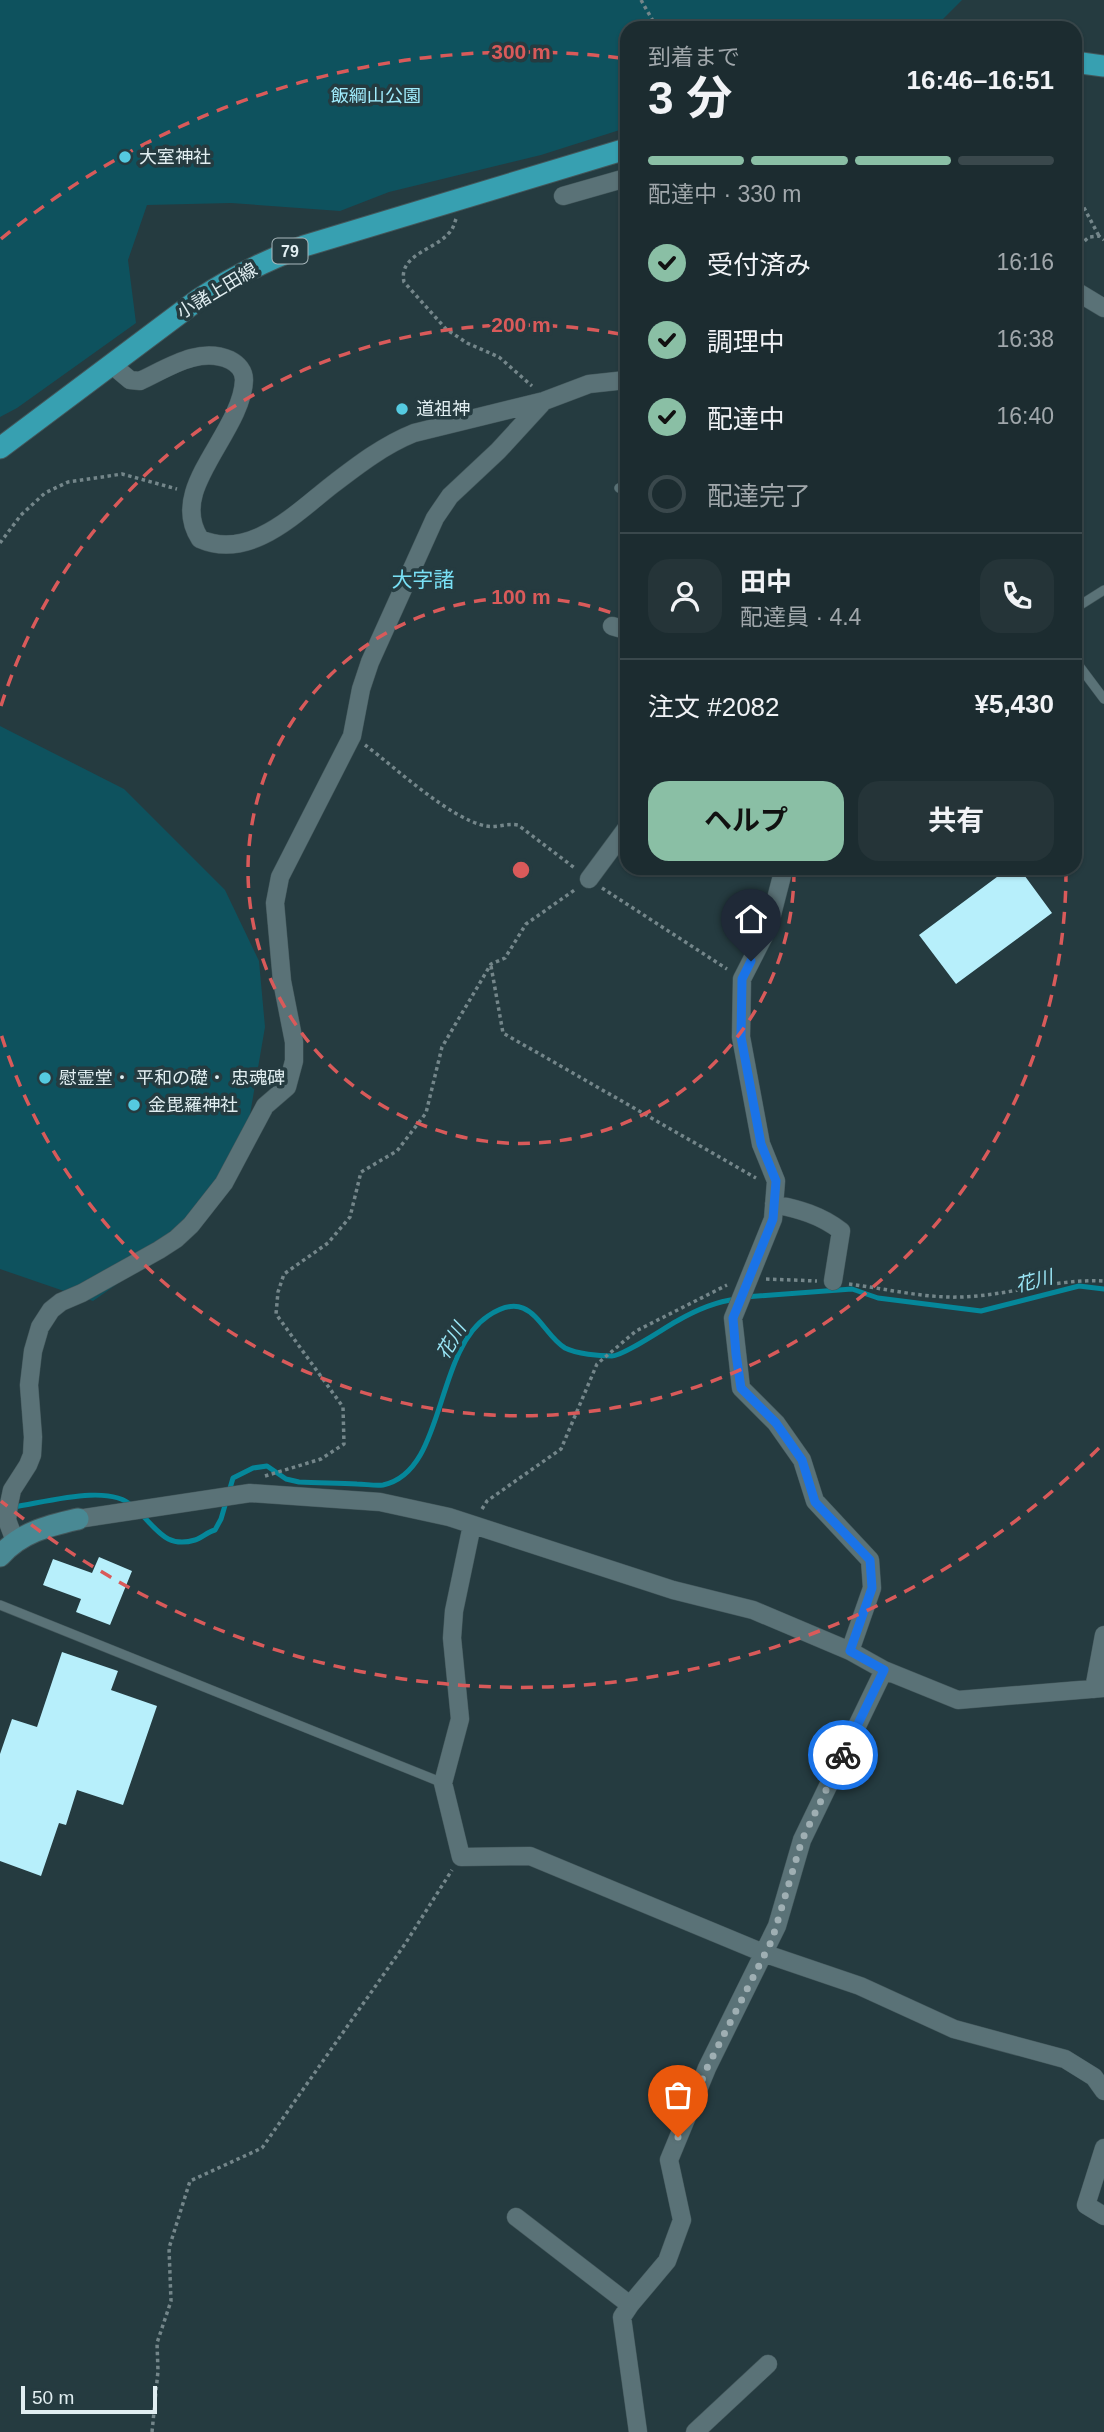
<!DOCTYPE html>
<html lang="ja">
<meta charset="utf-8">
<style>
body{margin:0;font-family:Helvetica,"Noto Sans JP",sans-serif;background:#253438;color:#f1f3f6;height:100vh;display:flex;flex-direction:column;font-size:26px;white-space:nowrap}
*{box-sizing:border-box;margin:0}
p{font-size:23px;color:#a0a7ab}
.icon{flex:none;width:38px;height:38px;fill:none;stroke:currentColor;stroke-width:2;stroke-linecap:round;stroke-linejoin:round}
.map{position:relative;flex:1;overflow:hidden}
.drawer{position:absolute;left:620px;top:21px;width:462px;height:854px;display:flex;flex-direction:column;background:#1c2c30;border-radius:21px;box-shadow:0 2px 5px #0004,0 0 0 2px #3a484c}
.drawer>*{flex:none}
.scale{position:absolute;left:21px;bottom:18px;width:136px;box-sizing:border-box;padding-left:7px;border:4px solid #e1eef1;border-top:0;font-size:19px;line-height:24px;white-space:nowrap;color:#e1eef1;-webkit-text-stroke:5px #253b40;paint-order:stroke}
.pin{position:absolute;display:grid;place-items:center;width:60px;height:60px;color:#fff;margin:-72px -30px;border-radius:50% 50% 50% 0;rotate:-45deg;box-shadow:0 0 7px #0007}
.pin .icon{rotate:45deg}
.courier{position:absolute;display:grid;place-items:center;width:70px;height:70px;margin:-35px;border:5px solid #1a73e8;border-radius:50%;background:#fff;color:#222;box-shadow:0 2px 9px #0007}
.headline em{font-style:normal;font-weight:700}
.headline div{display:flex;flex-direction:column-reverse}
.headline{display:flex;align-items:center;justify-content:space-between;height:119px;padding:0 28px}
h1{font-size:46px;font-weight:700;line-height:52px}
.bar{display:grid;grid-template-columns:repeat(4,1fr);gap:10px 7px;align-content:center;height:84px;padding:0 28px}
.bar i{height:9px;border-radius:5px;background:#3a484c}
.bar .on{background:#8abfa5}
.bar p{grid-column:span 4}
.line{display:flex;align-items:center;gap:18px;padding:0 28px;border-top:2px solid #3a484c}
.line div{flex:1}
.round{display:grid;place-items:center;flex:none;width:74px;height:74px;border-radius:21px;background:#253438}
ol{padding:0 28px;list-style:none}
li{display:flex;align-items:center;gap:21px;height:77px}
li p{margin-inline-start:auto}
li .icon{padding:7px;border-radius:50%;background:#8abfa5;color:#111;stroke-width:4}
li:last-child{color:#a0a7ab}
li i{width:38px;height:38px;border:4px solid #3a484c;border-radius:50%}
.primary-button{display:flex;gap:14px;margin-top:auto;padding:14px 28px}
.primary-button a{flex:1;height:80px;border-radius:21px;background:#8abfa5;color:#111;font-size:28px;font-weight:700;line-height:80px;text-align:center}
.primary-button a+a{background:#253438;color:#f1f3f6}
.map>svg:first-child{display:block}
.green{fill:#0e525e}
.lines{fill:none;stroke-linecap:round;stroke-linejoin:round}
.stream{stroke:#05879a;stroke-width:5}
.building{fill:#b7effb}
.lane-casing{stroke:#43575b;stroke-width:10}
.street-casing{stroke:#43575b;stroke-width:19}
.secondary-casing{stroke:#43575b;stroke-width:23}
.primary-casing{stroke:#43575b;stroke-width:23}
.path{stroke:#74868a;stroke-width:3.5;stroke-dasharray:3.5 3.5;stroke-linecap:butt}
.lane{stroke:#5a7277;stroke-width:9}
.street{stroke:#5a7277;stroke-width:18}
.secondary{stroke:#498994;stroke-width:21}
.primary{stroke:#37a0b1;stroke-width:21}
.done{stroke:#9fafb3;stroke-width:7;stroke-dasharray:0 12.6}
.route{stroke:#1a73e8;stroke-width:9}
.ring{fill:none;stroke:#d95a5a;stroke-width:3.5;stroke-dasharray:12 9}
.poi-dot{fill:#55cae0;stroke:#253b40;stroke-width:2.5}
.labels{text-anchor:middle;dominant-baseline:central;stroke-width:7;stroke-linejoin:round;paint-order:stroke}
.shield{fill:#253b40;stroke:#a9b8bc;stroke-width:2}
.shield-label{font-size:16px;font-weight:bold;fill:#e1eef1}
.park-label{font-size:18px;fill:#a1edfd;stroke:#253b40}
.poi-label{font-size:18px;fill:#e1eef1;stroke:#253b40;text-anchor:start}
.street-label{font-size:18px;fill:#e1eef1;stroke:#253b40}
.water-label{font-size:19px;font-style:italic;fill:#9ae6f6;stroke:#253b40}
.quarter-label{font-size:21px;fill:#79e0f5;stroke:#253b40}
.centre{fill:#d95a5a;stroke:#253b40;stroke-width:3.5}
.ring-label{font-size:21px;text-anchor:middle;font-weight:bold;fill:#d95a5a;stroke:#253b40;stroke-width:7;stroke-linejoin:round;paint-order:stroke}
</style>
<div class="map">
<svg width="1104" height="2432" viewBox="0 0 1104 2432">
<rect width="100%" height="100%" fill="#253b40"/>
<path class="green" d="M0,0H962L941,21L913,28H626V128L541,155L389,192L340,211L231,203L147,205L128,260L136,323L17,408L0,417Z
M0,726L124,789L225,890L259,961L265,1027L247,1132L202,1224L93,1301L0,1269Z"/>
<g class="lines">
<path class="stream" d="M745,1297L852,1289L878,1298L981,1311L1079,1286L1104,1289
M13,1507C43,1503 110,1483 132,1506
M142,1515C159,1532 168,1548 195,1540C202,1538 207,1532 215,1530L221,1519L233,1478L253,1468L267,1466L286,1479L299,1482C318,1483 337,1483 357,1484C365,1484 375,1486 383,1485C446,1472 434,1352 488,1316C532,1286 540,1333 565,1348C577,1354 599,1356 612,1356C623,1356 664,1328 677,1321C696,1310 714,1302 736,1299"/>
</g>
<path class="building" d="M1009,868H1019L1052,913L956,984L919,935Z
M99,1557L132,1571L110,1625L76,1612L81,1599L43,1585L53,1559L92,1573Z
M62,1652L118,1671L111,1690L157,1706L123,1805L77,1790L66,1825L59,1823L41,1876L0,1861V1754L12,1719L37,1727Z"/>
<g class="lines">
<g class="lane-casing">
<path id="lane" d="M619,488L626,485
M1074,609L1104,590
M1074,659L1104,699
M0,1605L443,1783"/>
</g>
<g class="street-casing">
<path id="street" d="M563,196L626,178
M1074,290L1104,308
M111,364L130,380L140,381C168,368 199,346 230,360C238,364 244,371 244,380C243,416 204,458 194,493C189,510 191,525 200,539C250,561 296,513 332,485C358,465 384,445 414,433L544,401L589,384L626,380
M612,626L626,630
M784,868L769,926L742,979L741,1037L761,1144L776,1181L773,1219L733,1318L741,1388L776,1423L802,1460L815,1501L870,1560L872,1588L850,1651
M589,879L626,829
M774,1204C798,1209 821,1215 841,1231L833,1281
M78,1519L250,1493L380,1502L449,1517L673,1590L753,1610L850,1651L884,1670L958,1700L1104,1688
M472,1525L454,1611L452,1638L460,1719L443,1783L461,1857L530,1856L766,1954L860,1986L954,2029L1065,2059L1094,2077L1104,2091
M15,1541L7,1520L9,1504L12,1490L28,1465L32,1455L33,1437L29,1385L33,1351L40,1327L51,1310L61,1302L82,1293L159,1250L176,1239L191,1225L224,1183L265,1106L287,1087L294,1061V1042L282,981L275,903L280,877L352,736L361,689L370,662L435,518L450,496L498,451L544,401
M1094,1689L1104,1635
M1104,2148L1086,2205L1104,2216
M516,2217L630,2305
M638,2432L622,2317L630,2305L667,2261L682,2220L669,2160L707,2068L777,1926L802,1840L884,1670
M695,2432L768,2364"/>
</g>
<g class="secondary-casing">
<path id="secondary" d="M0,1556C21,1532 48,1526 78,1519"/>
</g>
<g class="primary-casing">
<path id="primary" d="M1074,62L1104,66
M0,448L199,299C232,277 267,260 304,246L626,149"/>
</g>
<path class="path" d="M641,0L657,28
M1074,189L1099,236
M456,219C454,224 453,230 448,234C434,250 398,255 404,282L446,329L467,343L499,357L532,386
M1074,250L1089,237L1099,236L1104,240
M0,543L21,515L45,493L68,482L122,474L177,489
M365,745C396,768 450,819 486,826C497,828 506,823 518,825L576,869
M602,888L727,969
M491,966L503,1033L756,1178
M766,1279L817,1281
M849,1284C881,1288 915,1296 947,1297C1000,1299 1052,1278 1104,1281
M265,1476L321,1459L344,1444L343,1407L276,1314L278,1292L284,1274L328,1243L350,1217L361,1172L397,1151L426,1113L442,1047L491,964L505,958L526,924L576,889
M482,1509L487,1501L561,1449L597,1364L636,1331L727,1285
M152,2432L158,2371L157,2343L171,2301L169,2248L190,2181L262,2148L405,1944L452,1870"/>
<use href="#lane" class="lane"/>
<use href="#street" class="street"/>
<use href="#secondary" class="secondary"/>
<use href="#primary" class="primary"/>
</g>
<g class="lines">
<path class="done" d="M678,2137L707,2068L772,1940L802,1840L843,1755"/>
<path class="route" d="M751,961L742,979L741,1037L761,1144L776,1181L773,1219L733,1318L736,1354L741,1388L776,1423L802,1460L815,1502L870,1560L872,1588L850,1651L884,1670L843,1755"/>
</g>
<g class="ring">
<path d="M794 870A273 273 0 1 1 625 618"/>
<path d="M1 706A545 545 0 0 1 625 335M1066 870A545 545 0 0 1 1 1034"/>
<path d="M1099 1448A818 818 0 0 1 1 1501M1 239A818 818 0 0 1 621 58"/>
</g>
<g class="poi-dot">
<circle cx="125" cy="157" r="7"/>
<circle cx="402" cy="409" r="7"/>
<circle cx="45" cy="1078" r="7"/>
<circle cx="134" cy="1105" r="7"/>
</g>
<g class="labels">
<rect class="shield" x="272.5" y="238.5" width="35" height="25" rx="5"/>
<g class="shield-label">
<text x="290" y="251">79</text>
</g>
<g class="park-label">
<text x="376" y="96">飯綱山公園</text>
</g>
<g class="poi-label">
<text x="139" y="157">大室神社</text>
<text x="416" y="409">道祖神</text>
<text x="59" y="1078">慰霊堂・ 平和の礎・ 忠魂碑</text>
<text x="148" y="1105">金毘羅神社</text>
</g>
<g class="street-label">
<text transform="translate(217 291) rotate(-31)">小諸上田線</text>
</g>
<g class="water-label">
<text transform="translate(1034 1281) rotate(-14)">花川</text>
<text transform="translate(451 1341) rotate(-59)">花川</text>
</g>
<g class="quarter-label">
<text x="423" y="579">大字諸</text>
</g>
</g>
<circle cx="521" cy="870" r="10" class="centre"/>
<g class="ring-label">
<text x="521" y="59">300 m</text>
<text x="521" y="332">200 m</text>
<text x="521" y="604">100 m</text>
</g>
</svg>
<div class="scale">50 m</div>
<div class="pin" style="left:678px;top:2137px;background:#ea580c"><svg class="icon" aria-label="bag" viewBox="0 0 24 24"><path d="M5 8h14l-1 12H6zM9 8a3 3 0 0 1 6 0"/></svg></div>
<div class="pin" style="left:751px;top:961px;background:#1f2937"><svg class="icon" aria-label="home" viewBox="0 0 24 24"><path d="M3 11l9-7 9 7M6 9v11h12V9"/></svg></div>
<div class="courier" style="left:843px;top:1755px"><svg class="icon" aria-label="bike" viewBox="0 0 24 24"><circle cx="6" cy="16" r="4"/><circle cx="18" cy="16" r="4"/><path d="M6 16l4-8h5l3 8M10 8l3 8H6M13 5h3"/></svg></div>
<section class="drawer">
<div class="headline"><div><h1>3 分</h1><p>到着まで</p></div><em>16:46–16:51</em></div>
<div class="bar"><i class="on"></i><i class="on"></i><i class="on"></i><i></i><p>配達中 · 330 m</p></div>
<ol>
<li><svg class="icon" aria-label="check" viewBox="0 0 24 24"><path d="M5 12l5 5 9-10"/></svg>受付済み<p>16:16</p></li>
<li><svg class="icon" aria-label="check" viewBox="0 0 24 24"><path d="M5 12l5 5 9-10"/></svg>調理中<p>16:38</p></li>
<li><svg class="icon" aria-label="check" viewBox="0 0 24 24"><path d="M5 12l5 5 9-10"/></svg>配達中<p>16:40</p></li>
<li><i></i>配達完了</li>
</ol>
<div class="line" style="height:126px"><a class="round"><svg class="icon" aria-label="person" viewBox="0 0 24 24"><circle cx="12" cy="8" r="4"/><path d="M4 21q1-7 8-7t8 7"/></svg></a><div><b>田中</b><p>配達員 · 4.4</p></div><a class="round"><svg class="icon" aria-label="phone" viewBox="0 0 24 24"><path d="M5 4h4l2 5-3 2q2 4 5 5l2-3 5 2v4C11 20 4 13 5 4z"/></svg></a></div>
<div class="line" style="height:91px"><div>注文 #2082</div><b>¥5,430</b></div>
<div class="primary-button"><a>ヘルプ</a><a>共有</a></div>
</section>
</div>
